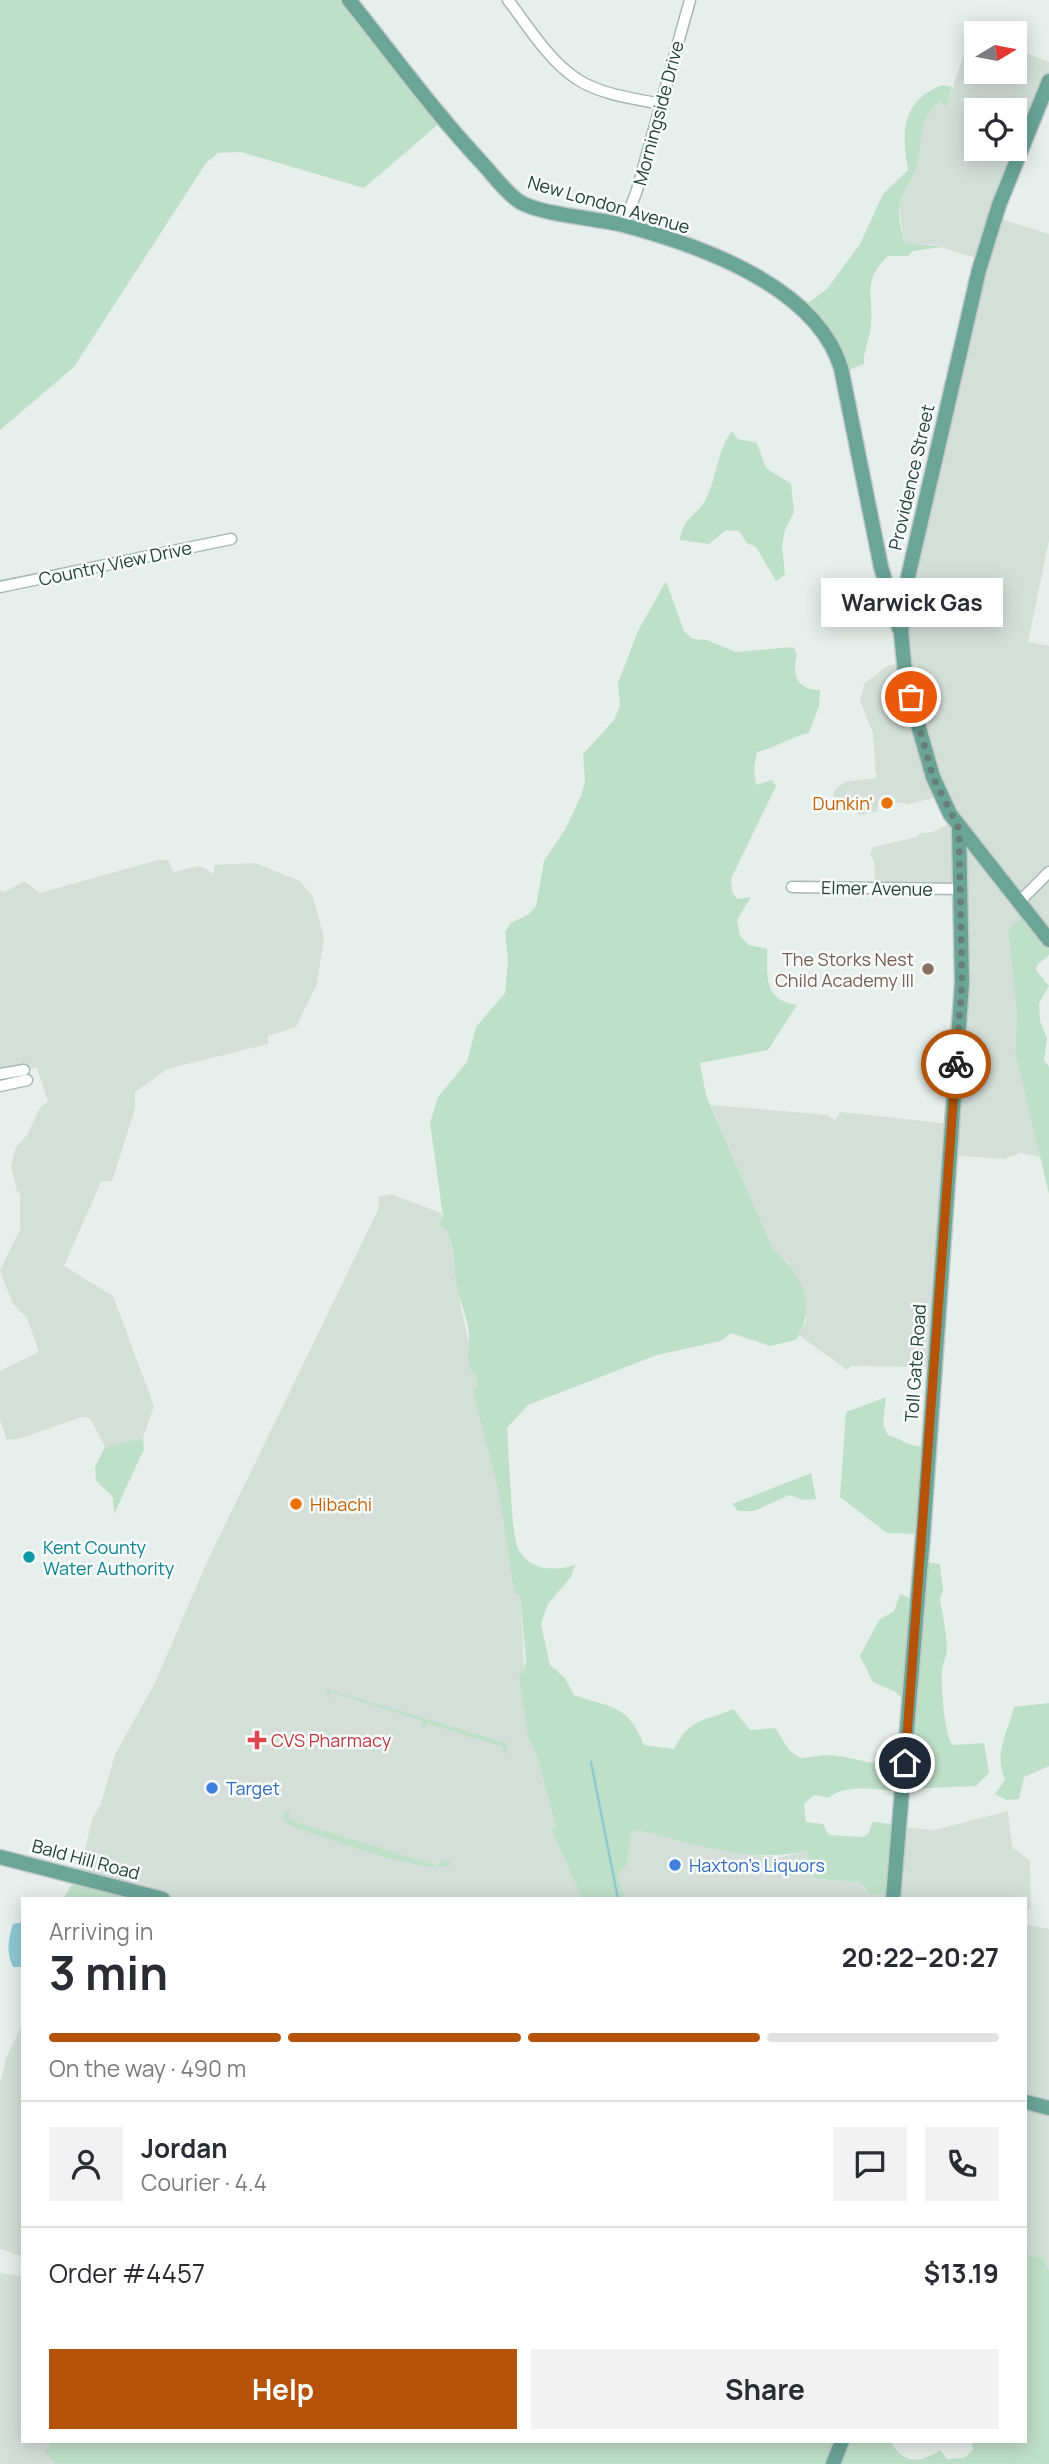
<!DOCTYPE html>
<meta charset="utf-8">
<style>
body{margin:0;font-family:Manrope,sans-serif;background:#f2f2f3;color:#2b2b33;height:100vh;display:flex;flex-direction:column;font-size:26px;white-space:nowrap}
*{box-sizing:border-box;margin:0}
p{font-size:23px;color:#7c7c81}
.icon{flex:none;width:38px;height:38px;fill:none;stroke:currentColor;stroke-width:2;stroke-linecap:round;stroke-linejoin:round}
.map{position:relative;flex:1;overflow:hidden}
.sheet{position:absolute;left:21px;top:1897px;width:1006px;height:546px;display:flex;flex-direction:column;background:#fff;border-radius:0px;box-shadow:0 4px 18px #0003}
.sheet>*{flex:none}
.needle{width:46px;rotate:80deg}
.controls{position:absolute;left:964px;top:21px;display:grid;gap:14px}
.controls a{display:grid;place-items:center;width:63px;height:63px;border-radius:0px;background:#fff;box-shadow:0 4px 18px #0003;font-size:35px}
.pin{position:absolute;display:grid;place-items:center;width:60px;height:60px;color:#fff;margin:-30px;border:4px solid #fff;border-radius:50%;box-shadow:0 2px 7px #0007}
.courier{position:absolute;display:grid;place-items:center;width:70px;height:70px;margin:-35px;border:5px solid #b45309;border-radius:50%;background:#fff;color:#222;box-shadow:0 2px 9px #0007}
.bubble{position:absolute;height:49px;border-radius:0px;background:#fff;box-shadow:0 4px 18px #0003;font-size:23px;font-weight:700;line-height:49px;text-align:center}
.overview em{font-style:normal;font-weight:700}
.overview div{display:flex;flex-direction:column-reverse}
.overview{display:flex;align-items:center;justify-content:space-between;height:119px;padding:0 28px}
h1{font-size:46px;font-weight:700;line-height:52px}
.bar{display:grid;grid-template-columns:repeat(4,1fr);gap:10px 7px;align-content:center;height:84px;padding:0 28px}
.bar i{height:9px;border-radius:5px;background:#e1e1e2}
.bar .current{background:#b45309}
.bar p{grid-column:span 4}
.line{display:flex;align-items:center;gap:18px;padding:0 28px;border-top:2px solid #e1e1e2}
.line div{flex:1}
.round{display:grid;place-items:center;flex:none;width:74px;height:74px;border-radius:0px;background:#f2f2f3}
.cta{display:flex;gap:14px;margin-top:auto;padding:14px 28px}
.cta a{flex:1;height:80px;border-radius:0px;background:#b45309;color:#fff;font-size:28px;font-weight:700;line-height:80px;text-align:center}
.cta a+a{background:#f2f2f3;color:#2b2b33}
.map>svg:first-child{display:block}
.built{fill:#d4dfda;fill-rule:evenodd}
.green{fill:#bfe0c8}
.water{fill:#8ec9d4}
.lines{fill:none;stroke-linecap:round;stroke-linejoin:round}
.stream{stroke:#8ec9d4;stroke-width:2.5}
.minor-casing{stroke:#a8b8b2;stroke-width:13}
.major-casing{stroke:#c2cac8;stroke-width:17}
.minor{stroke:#fff;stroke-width:10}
.major{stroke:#6aa596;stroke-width:14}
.done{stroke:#687f78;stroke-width:7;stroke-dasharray:0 12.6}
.route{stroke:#b45309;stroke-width:9}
.food-dot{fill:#e8710a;stroke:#f7fbf9;stroke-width:2.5}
.education-dot{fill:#8d6e63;stroke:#f7fbf9;stroke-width:2.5}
.culture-dot{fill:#0f9aa8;stroke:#f7fbf9;stroke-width:2.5}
.health-dot{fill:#e0444e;stroke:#f7fbf9;stroke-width:2.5}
.shop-dot{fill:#3f7fe0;stroke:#f7fbf9;stroke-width:2.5}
.labels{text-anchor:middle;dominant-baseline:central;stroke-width:5;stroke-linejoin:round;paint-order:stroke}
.street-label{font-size:18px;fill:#24423a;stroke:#f7fbf9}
.food-label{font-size:18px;fill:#c56008;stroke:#f7fbf9;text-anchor:end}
.education-label{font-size:18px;fill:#785e54;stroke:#f7fbf9;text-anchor:end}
.culture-label{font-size:18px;fill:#0d838f;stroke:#f7fbf9;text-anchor:start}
.health-label{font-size:18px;fill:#be3a42;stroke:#f7fbf9;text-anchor:start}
.shop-label{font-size:18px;fill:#366cbe;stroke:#f7fbf9;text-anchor:start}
</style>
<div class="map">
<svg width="1049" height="2464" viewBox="0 0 1049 2464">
<rect width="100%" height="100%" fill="#e6efeb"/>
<path class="built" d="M968,43L976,46V72H1015V49L1049,62V82L998,218L1049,234V540L1028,642L1049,646V942L1008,930L1017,1015L1015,1051L1026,1088L1040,1157L1021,1153L1004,1159L950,1155L930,1367L851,1366L847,1370L799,1335L807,1320L788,1262L773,1249L711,1105L828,1115L835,1120L841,1112L950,1124L959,892L875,884L874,861L870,854L873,847L917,837L921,833L933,832L952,822L941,796L909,804L879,800L877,811L860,815L856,809L839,811L834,803V791L844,782L876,778L873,733L860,701L864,684L887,666L906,662L901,633L982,260L931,244L914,246L904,242L899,207L907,181L917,166L918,144L927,115L937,103L942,101L946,107ZM976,110H1015V149H976Z
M158,860H168L173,872L199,866L214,874V865L255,863L300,881L313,897L324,938L317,984L296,1027L268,1036V1044L167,1069L135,1092V1109L112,1181L101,1182L64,1266L113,1296L154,1406L143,1438L105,1447L90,1418L81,1417L22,1438L7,1440L0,1420V1371L39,1352L27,1318L13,1304L0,1271L20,1229V1194L17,1192L11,1166L16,1147L27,1135L41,1106L48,1102L37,1067L0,1075V890L5,892L24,881L40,893Z
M391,1194L441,1213L450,1237L457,1289L476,1376L477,1386L473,1392L499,1494L513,1585L516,1594L520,1595L528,1737L537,1756L556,1827L551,1829L582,1899H165L78,1877L93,1817L101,1804L115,1754L155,1683L206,1564L378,1210L379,1197Z
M1008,1811L1012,1847L1030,1861L1031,1909L1026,1910V1899H627L618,1879L621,1870L627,1865L631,1833L637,1830L754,1855L781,1857L808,1851L810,1872L818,1879L860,1882L866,1891L901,1827L934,1830Z
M1026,1924L1049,1929V2270L1043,2258L1026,2255Z
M23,2023V2257L0,2249V2084L6,2058Z
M0,2273L23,2276V2441H734L738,2464H0Z"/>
<path class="green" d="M0,0H340L441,122L364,188L241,152L218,153L206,163L74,367L0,430Z
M943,85L952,87L946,108L941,101C919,115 922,141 917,165C914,178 902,190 900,204C897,216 902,231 904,242C916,247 928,243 941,247L913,251L908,256H888C859,284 876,298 870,332C868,343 863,353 864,364L844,372L818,318L807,304L827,289L860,244L883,194L908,170C901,132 902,99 943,85Z
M732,431L738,439L757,443L766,468L791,484L794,512L785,530L782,545L785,575L776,581L756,547L747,543L739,531L726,530L709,544L680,540C684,514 696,518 706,499C717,477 717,451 732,431Z
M666,581L684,631L692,639L707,640L736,652L793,647L797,654C792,674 796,690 820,690L819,706L809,733C790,737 776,748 757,752L754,769L756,785L772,780L776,786L731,879L732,891L737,899L751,897L737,920L740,936L749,945L767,949C768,978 762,999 797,1005L768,1050L700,1063L706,1095L773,1249C801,1272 818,1307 796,1340L770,1346L731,1333L721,1341L657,1355L528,1405L507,1428C509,1448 511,1535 518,1548C528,1570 554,1572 575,1565L571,1577L548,1604L541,1624L550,1665L565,1678L574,1695C610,1708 628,1703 644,1745L674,1749C689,1718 704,1722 733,1709L750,1730L775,1728L789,1750L800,1758C809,1758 818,1755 828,1755C855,1756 877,1769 904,1763L909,1705L896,1692L873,1682L860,1656L879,1620L894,1611L900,1594L915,1600L919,1561L940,1564L943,1591L940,1599C943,1615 946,1632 947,1649C947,1656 943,1662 942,1670C941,1686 944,1735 953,1745L984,1743L989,1773L976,1786L903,1789L902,1792C880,1790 845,1783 829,1798L814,1795L804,1804L806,1822L823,1824L829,1835L863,1837L868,1834L873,1822L900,1825L892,1894H870L860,1882L818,1879L810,1872L807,1851C751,1864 692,1843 637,1830L631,1833L627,1865L621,1870L618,1879L627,1899H582L551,1829L556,1827L537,1756L528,1737L519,1674L524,1671L526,1660L520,1596L516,1594L513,1585L499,1494L473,1392L477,1386L476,1376C463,1364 470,1350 469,1336C469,1320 460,1303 457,1288C453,1269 455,1246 446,1229L439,1225L443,1216L430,1123L438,1097L467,1062L476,1027L505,993L508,961L505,932L511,923L529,914L536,906L544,861L566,828L581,796L585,781L583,754L614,720L620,706L618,683L638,631Z
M1025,915L1049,942V955L1037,965L1036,970L1049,986L1039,1003L1040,1021L1047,1038L1044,1060L1049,1067V1194L1015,1051L1017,1015L1008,929Z
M886,1397L883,1424L888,1435C905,1440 905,1446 926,1447L921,1534L887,1533L840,1497L846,1412Z
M143,1438L144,1449L114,1514L113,1497L96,1481L95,1467L105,1447Z
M811,1473L816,1499L803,1500L789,1495L754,1511H738L732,1504Z
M327,1689L506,1743L507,1754L503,1753V1747L427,1723L425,1729L422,1728L423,1721L331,1692L328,1701Z
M1049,1703V1766L1024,1777L1019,1799L1007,1800L995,1794L1005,1779C993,1754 1008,1732 1014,1707Z
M286,1811L290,1814L289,1820L438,1866L441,1860L451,1862L450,1865C425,1876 316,1835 287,1824L283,1817Z
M73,1883L165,1899H63Z
M1026,2255L1043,2258L1049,2270V2464H55L44,2451L50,2447L49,2441H890C903,2464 919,2464 940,2450L947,2459L964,2458L973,2450L972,2441H1026Z"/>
<path class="water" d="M23,1922V1967H13C6,1952 8,1940 13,1924Z"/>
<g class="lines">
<path class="stream" d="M591,1762L618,1899"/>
<g class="minor-casing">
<path id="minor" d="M508,0C528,26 549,61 577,79C599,94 635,99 662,104
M624,225L637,190L690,0
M0,587L231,539
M792,887L962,889
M1018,903L1049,872
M0,1074L24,1070
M0,1086L27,1080"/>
</g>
<g class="major-casing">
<path id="major" d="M349,0C393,55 435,113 483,164C494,176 506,193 520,202C542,215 596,218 623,225C699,245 816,286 841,368L881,567L899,628
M1049,81L999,205L979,270L908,577L901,632L905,673L917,721L933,777L950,814L1049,940
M0,1857L163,1899
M893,1899L923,1535L962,983L959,829
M1026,2102L1049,2108
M833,2464L842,2441"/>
</g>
<use href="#minor" class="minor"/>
<use href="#major" class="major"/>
</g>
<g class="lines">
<path class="done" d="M911,697L933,777L959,829L962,984L956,1064"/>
<path class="route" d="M905,1763L956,1064"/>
</g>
<g class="food-dot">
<circle cx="887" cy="803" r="7"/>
<circle cx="296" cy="1504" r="7"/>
</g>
<circle class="education-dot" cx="928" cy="969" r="7"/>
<circle class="culture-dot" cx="29" cy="1557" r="7"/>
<path class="health-dot" d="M253.5 1729.5h7v7h7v7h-7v7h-7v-7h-7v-7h7z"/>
<g class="shop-dot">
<circle cx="212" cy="1788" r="7"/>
<circle cx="675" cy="1865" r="7"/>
</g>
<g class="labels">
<g class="street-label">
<text transform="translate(658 113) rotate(-75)">Morningside Drive</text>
<text transform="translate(609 204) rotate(16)">New London Avenue</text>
<text transform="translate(911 477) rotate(-77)">Providence Street</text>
<text transform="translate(115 563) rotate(-12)">Country View Drive</text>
<text transform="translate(877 888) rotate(1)">Elmer Avenue</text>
<text transform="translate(915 1363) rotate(-86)">Toll Gate Road</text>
<text transform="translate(86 1859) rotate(15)">Bald Hill Road</text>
</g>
<g class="food-label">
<text x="873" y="803">Dunkin'</text>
<text x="310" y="1504" text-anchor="start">Hibachi</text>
</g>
<g class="education-label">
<text x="914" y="959">The Storks Nest<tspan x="914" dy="21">Child Academy III</tspan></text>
</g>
<g class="culture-label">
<text x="43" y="1547">Kent County<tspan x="43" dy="21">Water Authority</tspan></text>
</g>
<g class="health-label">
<text x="271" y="1740">CVS Pharmacy</text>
</g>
<g class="shop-label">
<text x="226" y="1788">Target</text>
<text x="689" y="1865">Haxton's Liquors</text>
</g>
</g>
</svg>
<div class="controls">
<a><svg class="needle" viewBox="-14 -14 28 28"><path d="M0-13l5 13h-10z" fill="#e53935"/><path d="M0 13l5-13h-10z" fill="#7c7c81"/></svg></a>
<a><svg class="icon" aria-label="locate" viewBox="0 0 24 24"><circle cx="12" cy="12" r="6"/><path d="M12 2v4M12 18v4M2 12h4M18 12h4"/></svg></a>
</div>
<div class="pin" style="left:911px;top:697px;background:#ea580c"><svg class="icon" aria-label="bag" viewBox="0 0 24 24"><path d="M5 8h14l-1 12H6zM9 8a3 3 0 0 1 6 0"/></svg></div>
<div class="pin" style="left:905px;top:1763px;background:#1f2937"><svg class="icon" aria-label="home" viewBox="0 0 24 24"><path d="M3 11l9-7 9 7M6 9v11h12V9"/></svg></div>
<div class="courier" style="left:956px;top:1064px"><svg class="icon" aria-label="bike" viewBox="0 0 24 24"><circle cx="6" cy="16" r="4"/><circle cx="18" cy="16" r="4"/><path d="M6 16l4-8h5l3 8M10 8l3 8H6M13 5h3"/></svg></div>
<div class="bubble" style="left:821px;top:578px;width:182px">Warwick Gas</div>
<section class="sheet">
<div class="overview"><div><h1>3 min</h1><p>Arriving in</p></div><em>20:22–20:27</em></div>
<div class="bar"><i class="current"></i><i class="current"></i><i class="current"></i><i></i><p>On the way · 490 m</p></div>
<div class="line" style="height:126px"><a class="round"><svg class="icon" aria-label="person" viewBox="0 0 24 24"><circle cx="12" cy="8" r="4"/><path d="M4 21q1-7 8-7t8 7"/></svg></a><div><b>Jordan</b><p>Courier · 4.4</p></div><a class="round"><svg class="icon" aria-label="chat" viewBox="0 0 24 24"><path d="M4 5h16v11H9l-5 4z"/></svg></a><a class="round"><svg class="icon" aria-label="phone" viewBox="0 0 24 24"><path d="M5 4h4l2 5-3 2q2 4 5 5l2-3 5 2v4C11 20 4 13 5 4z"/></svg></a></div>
<div class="line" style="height:91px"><div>Order #4457</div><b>$13.19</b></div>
<div class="cta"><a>Help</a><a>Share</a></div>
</section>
</div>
